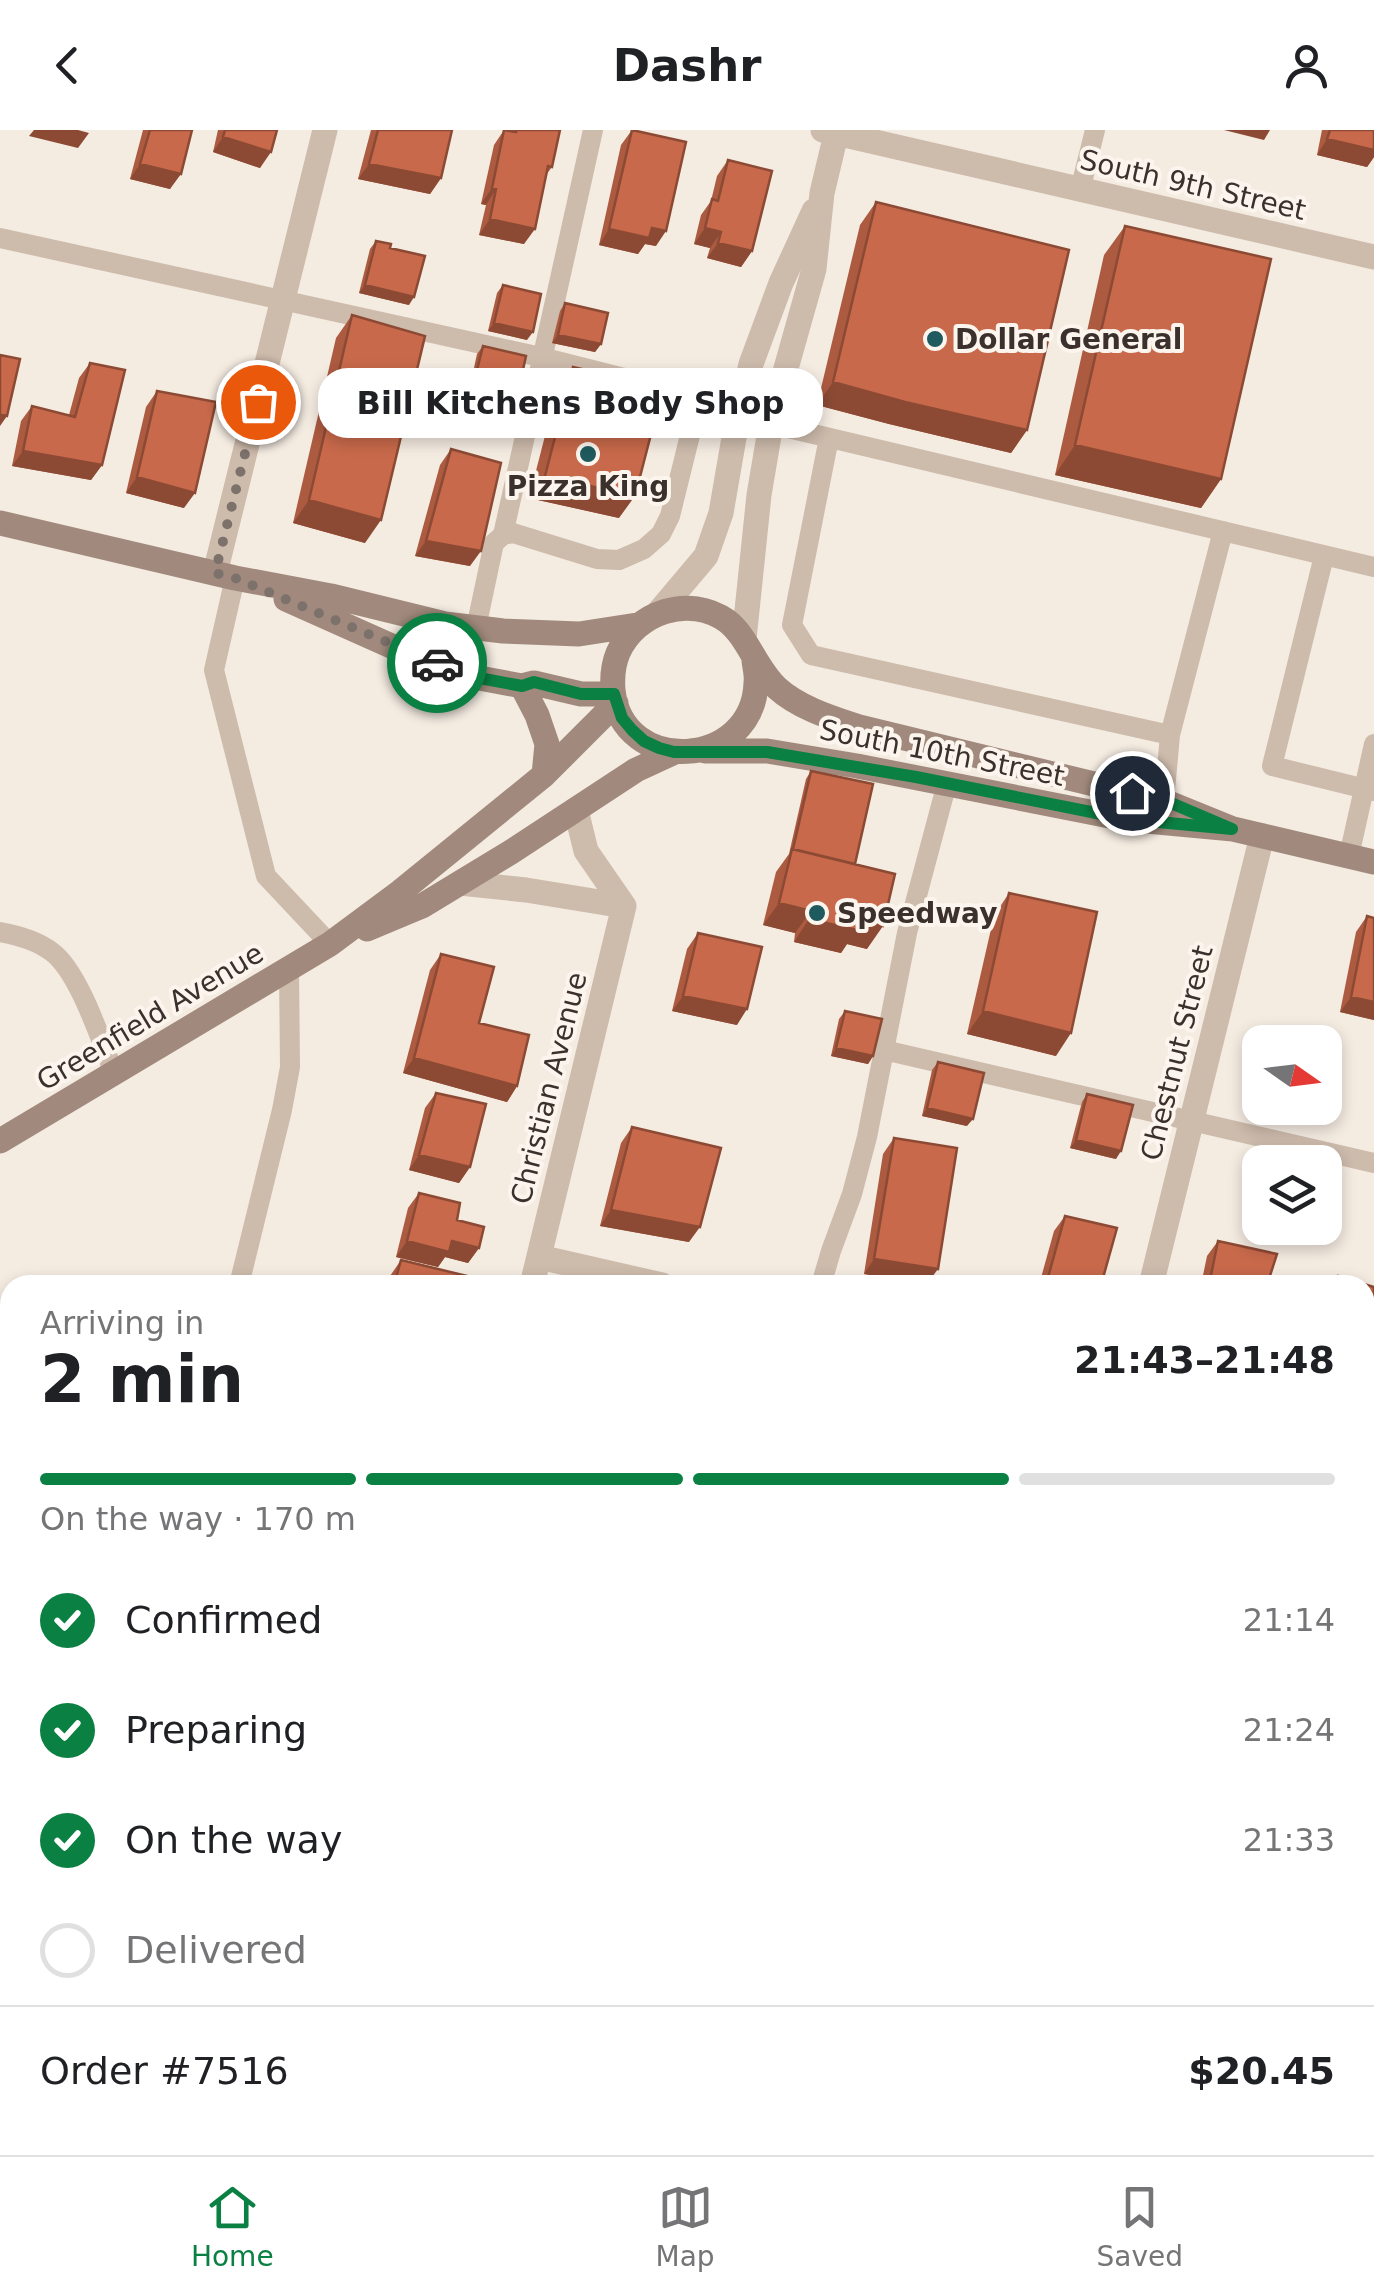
<!DOCTYPE html>
<meta charset="utf-8">
<style>
body{margin:0;font-family:"DejaVu Sans",sans-serif;background:#f2f2f2;color:#202124;height:100vh;display:flex;flex-direction:column;font-size:38px;white-space:nowrap}
*{box-sizing:border-box;margin:0}
p{font-size:32px;color:#757577}
.icon{flex:none;width:55px;height:55px;fill:none;stroke:currentColor;stroke-width:2;stroke-linecap:round;stroke-linejoin:round}
.map{position:relative;flex:1;overflow:hidden}
.drawer{position:absolute;left:0px;top:1145px;width:1375px;height:880px;display:flex;flex-direction:column;background:#fff;border-radius:30px 30px 0 0;box-shadow:0 5px 15px #0003}
.drawer>*{flex:none}
.needle{width:65px;rotate:104deg}
.fabs{position:absolute;left:1242px;top:895px;display:grid;gap:20px}
.fabs a{display:grid;place-items:center;width:100px;height:100px;border-radius:20px;background:#fff;box-shadow:0 5px 15px #0003;font-size:50px}
.pin{position:absolute;display:grid;place-items:center;width:85px;height:85px;color:#fff;margin:-42px;border:5px solid #fff;border-radius:50%;box-shadow:0 2px 10px #0007}
.courier{position:absolute;display:grid;place-items:center;width:100px;height:100px;margin:-50px;border:8px solid #0b8043;border-radius:50%;background:#fff;color:#222;box-shadow:0 2px 12px #0007}
.bubble{position:absolute;height:70px;border-radius:30px;background:#fff;box-shadow:0 5px 15px #0003;font-size:32px;font-weight:800;line-height:70px;text-align:center}
.summary em{font-style:normal;font-weight:800}
.summary div{display:flex;flex-direction:column-reverse}
.summary{display:flex;align-items:center;justify-content:space-between;height:170px;padding:0 40px}
h1{font-size:65px;font-weight:800;line-height:75px}
.bar{display:grid;grid-template-columns:repeat(4,1fr);gap:15px 10px;align-content:center;height:120px;padding:0 40px}
.bar i{height:12px;border-radius:8px;background:#e0e0e0}
.bar .selected{background:#0b8043}
.bar p{grid-column:span 4}
.line{display:flex;align-items:center;gap:25px;padding:0 40px;border-top:2px solid #e0e0e0}
.line div{flex:1}
ol{padding:0 40px;list-style:none}
li{display:flex;align-items:center;gap:30px;height:110px}
li p{margin-inline-start:auto}
li .icon{padding:10px;border-radius:50%;background:#0b8043;color:#fff;stroke-width:4}
li:last-child{color:#757577}
li i{width:55px;height:55px;border:5px solid #e0e0e0;border-radius:50%}
header{display:flex;justify-content:space-between;align-items:center;height:130px;padding:0 40px;background:#fff;font-size:45px;font-weight:800}
.tabs{display:flex;justify-content:space-around;align-items:center;height:140px;border-top:2px solid #e0e0e0;background:#fff;font-size:28px;color:#757577}
.tabs a{display:grid;justify-items:center;gap:5px}
.tabs .selected{color:#0b8043}
.map>svg:first-child{display:block}
.lines{fill:none;stroke-linecap:round;stroke-linejoin:round}
.lane{stroke:#cdbbac;stroke-width:20}
.street{stroke:#cdbbac;stroke-width:25}
.secondary{stroke:#a18a7d;stroke-width:25}
.wall{fill:#ac5a40}
.shaded-wall{fill:#8c4a34}
.building{fill:#c8694b;stroke:#8c4a34;stroke-width:2.5}
.done{stroke:#7c716b;stroke-width:10;stroke-dasharray:0 18}
.route{stroke:#0b8043;stroke-width:12}
.poi-dot{fill:#1f5a5e;stroke:#fbf5ee;stroke-width:4}
.labels{text-anchor:middle;dominant-baseline:central;stroke-width:8;stroke-linejoin:round;paint-order:stroke}
.street-label{font-size:28px;fill:#3b302b;stroke:#fbf5ee}
.poi-label{font-size:28px;font-weight:bold;fill:#3b302b;stroke:#fbf5ee;text-anchor:start}
</style>
<header><svg class="icon" aria-label="back" viewBox="0 0 24 24"><path d="M15 5l-7 7 7 7"/></svg>Dashr<svg class="icon" aria-label="person" viewBox="0 0 24 24"><circle cx="12" cy="8" r="4"/><path d="M4 21q1-7 8-7t8 7"/></svg></header>
<div class="map">
<svg width="1374" height="2025" viewBox="0 0 1374 2025">
<rect width="100%" height="100%" fill="#f4ebe1"/>
<g class="lines">
<path class="lane" d="M1080,60L1095,0
M0,108L541,227L707,269
M829,308L792,495L811,525L1170,605L1223,401
M503,405L593,0
M1324,426L1272,636L1374,661
M235,448L214,540L266,746L330,814
M476,498L494,413L503,405L513,403L597,429L619,430L644,419L661,404L670,386L694,289L707,269L741,278L771,294L1374,437
M1164,671L1170,605
M1349,726L1374,614
M0,802C17,805 38,811 52,822C79,842 101,911 114,943
M884,920L1374,1033
M239,1155L282,980L290,937L289,839
M821,1155L831,1121L852,1064L867,1007L907,803L947,653
M1365,1662L1374,1664
M1365,1979L1374,1981
M28,2025L30,2015
M620,2025L623,2015
M1200,2025L1202,2015"/>
<path class="street" d="M823,0L1374,127
M215,443L325,0
M658,483L706,426L721,383L735,302L751,234L781,153L814,81
M744,509L759,365L772,288L814,139L822,63L837,0
M576,680L586,721L624,776
M460,753L526,760L624,776
M539,1127L662,1155
M532,1155L624,776
M1151,1155L1262,706
M1365,1321L1374,1324
M324,2025L327,2015
M911,2025L914,2015"/>
<path class="secondary" d="M0,393L235,448L331,466L445,494L503,501L579,504L637,495
M286,469L398,519L474,547L522,556L534,553L581,564H613
M754,531C755,538 757,546 756,553C753,639 622,647 613,560C612,547 613,535 618,523C636,482 689,464 727,491C748,507 756,539 777,558C799,578 832,588 859,597L1164,671L1233,699
M522,556L537,585L547,614L544,645
M705,621H767L857,636L1125,689L1233,699L1374,732
M367,799L422,776L511,722L636,640L675,622
M0,1011L330,814L400,762L544,645L616,573"/>
</g>
<path class="wall" d="M143,0H192L170,59L130,49Z
M218,0H277L260,38L213,22Z
M371,0H452L441,48L430,64L358,49Z
M504,0H560L552,37L546,45L524,114L479,105L486,75L481,74L494,15Z
M632,0L656,116L645,114L638,124L599,115L621,15Z
M1322,0H1374V27L1367,37L1317,25Z
M728,30L752,121L741,137L707,128L710,118L694,114L701,85L711,71L717,46Z
M876,72L1027,300L1011,323L889,294L817,275L860,95Z
M1125,96L1221,349L1201,378L1055,345L1104,125Z
M376,111L390,118L409,175L359,163L370,119Z
M503,155L527,210L488,201L497,163Z
M565,173L601,214L595,222L552,213L560,181Z
M352,185L365,413L293,393L336,208Z
M483,216L513,266L470,256L477,224Z
M90,233L102,335L91,350L12,336L21,291L32,276L69,285L79,248Z
M573,237L619,388L529,368L557,259Z
M157,261L184,378L126,363L146,277Z
M451,319L470,436L415,426L440,335Z
M811,641L855,734L867,819L847,814L841,823L794,812L795,803L763,795L776,742L789,724L806,649Z
M1009,763L1056,926L967,904L994,786Z
M1367,786L1374,788V890L1340,882L1356,802Z
M698,803L737,895L672,881L687,819Z
M441,824L479,893L517,956L507,972L403,943L430,840Z
M845,881L873,926L868,934L831,926L839,889Z
M938,932L967,996L922,986L932,940Z
M436,963L470,1037L459,1053L409,1040L425,978Z
M1087,964L1116,1029L1070,1018L1082,972Z
M632,997L689,1112L600,1096L621,1013Z
M894,1008L927,1154L864,1144L883,1024Z
M419,1063L457,1090L479,1118L468,1133L445,1127L438,1137L396,1127L408,1078Z
M1065,1086L1101,1155H1039L1054,1101Z
M1218,1111L1267,1155H1201L1207,1126Z
M401,1130L469,1155H387L390,1146Z
M1374,1810V1853L1366,1851Z
M1373,1870L1374,1947L1365,1944V1882Z
M186,2015H264L262,2025H184Z
M1346,2015H1365L1374,2025H1344Z"/>
<path class="shaded-wall" d="M34,0H78L89,3L78,18L29,6Z
M1224,0H1270L1264,10Z
M223,7L271,22L260,38L213,22Z
M1327,9L1374,20V27L1367,37L1317,25Z
M140,34L181,44L170,59L130,49Z
M369,34L441,48L430,64L358,49Z
M492,58L496,59L486,75L481,74Z
M490,89L535,99L524,114L479,105Z
M652,98L666,101L656,116L645,114L638,124L599,115L609,99Z
M705,98L721,102L710,118L694,114Z
M718,113L752,121L741,137L707,128Z
M365,155L414,167L409,175L359,163Z
M494,193L533,202L527,210L488,201Z
M558,205L601,214L595,222L552,213Z
M475,248L519,258L513,266L470,256Z
M833,252L1027,300L1011,323L889,294L817,275Z
M0,284L7,286L0,296Z
M1075,315L1221,349L1201,378L1055,345Z
M23,321L102,335L91,350L12,336Z
M545,346L635,366L619,388L529,368Z
M137,347L195,363L184,378L126,363Z
M309,370L381,390L365,413L293,393Z
M426,411L481,421L470,436L415,426Z
M779,773L811,781L795,803L763,795Z
M809,789L859,791L883,796L867,819L847,814L841,823L794,812Z
M683,866L747,879L737,895L672,881Z
M1351,867L1374,872V890L1340,882Z
M983,881L1071,903L1056,926L967,904Z
M836,918L873,926L868,934L831,926Z
M414,928L517,956L507,972L403,943Z
M927,978L973,989L967,996L922,986Z
M1076,1010L1121,1021L1116,1029L1070,1018Z
M419,1025L470,1037L459,1053L409,1040Z
M611,1080L700,1097L689,1112L600,1096Z
M407,1111H452L479,1118L468,1133L445,1127L438,1137L396,1127Z
M874,1129L938,1139L927,1154L864,1144Z
M1365,1232L1372,1234L1365,1244Z
M1374,1839V1853L1366,1851Z
M1365,1926L1374,1928V1947L1365,1944Z
M395,2015H417L459,2025H388Z"/>
<path class="building" d="M150,0H192L181,44L140,34Z
M225,0H277L271,22L223,7Z
M378,0H452L441,48L369,34Z
M504,0L516,2V0H560L552,37L548,36L535,99L490,89L496,59L492,58Z
M632,0L686,12L666,101L652,98L649,108L609,99Z
M1330,0H1374V20L1327,9Z
M728,30L772,41L752,121L718,113L721,102L705,98L712,69L718,71Z
M876,72L1069,120L1027,300L905,272L833,252Z
M1125,96L1271,129L1221,349L1075,315Z
M376,111L391,114L390,118L425,126L414,167L365,155Z
M503,155L541,164L533,202L494,193Z
M565,173L608,183L601,214L558,205Z
M352,185L425,206L381,390L309,370Z
M483,216L526,226L519,258L475,248Z
M0,225L20,229L7,286L0,284Z
M90,233L125,240L102,335L23,321L32,276L75,287Z
M573,237L663,258L635,366L545,346Z
M157,261L216,272L195,363L137,347Z
M451,319L501,333L481,421L426,411Z
M811,641L873,654L855,734L793,719Z
M792,719L895,744L883,796L859,791L857,800L809,789L811,781L779,773Z
M1009,763L1097,782L1071,903L983,881Z
M1367,786L1374,788V872L1351,867Z
M698,803L762,817L747,879L683,866Z
M441,824L494,837L479,893L529,905L517,956L414,928Z
M845,881L882,889L873,926L836,918Z
M938,932L984,943L973,989L927,978Z
M436,963L486,974L470,1037L419,1025Z
M1087,964L1133,975L1121,1021L1076,1010Z
M632,997L721,1018L700,1097L611,1080Z
M894,1008L957,1018L938,1139L874,1129Z
M419,1063L460,1073L457,1090L484,1097L479,1118L452,1111L449,1122L407,1111Z
M1065,1086L1117,1098L1101,1155H1059L1047,1151Z
M1218,1111L1277,1124L1267,1155H1209Z
M401,1130L471,1147L469,1155H394Z
M1338,1146L1374,1157V1227L1372,1234L1365,1232V1155H1336Z
M1373,1870H1374V1928L1365,1926V1906Z
M1365,1983L1374,1986V2025H1352L1354,2015H1365Z
M194,2015H264L262,2025H192Z
M417,2015H486L484,2025H459Z"/>
<g class="lines">
<path class="done" d="M258,272L215,443L235,448L437,533"/>
<path class="route" d="M437,533L474,547L522,556L534,552L581,564H614L622,588L632,600L644,611L659,618L674,622H767L916,647L1126,689L1232,699L1164,670L1132,663"/>
</g>
<g class="poi-dot">
<circle cx="935" cy="209" r="10"/>
<circle cx="588" cy="324" r="10"/>
<circle cx="817" cy="783" r="10"/>
</g>
<g class="labels">
<g class="street-label">
<text transform="translate(1193 55) rotate(13)">South 9th Street</text>
<text transform="translate(942 623) rotate(11)">South 10th Street</text>
<text transform="translate(150 887) rotate(-31)">Greenfield Avenue</text>
<text transform="translate(1177 923) rotate(-76)">Chestnut Street</text>
<text transform="translate(549 958) rotate(-76)">Christian Avenue</text>
</g>
<g class="poi-label">
<text x="955" y="209">Dollar General</text>
<text x="588" y="356" text-anchor="middle">Pizza King</text>
<text x="837" y="783">Speedway</text>
</g>
</g>
</svg>
<div class="fabs">
<a><svg class="needle" viewBox="-14 -14 28 28"><path d="M0-13l5 13h-10z" fill="#e53935"/><path d="M0 13l5-13h-10z" fill="#757577"/></svg></a>
<a><svg class="icon" aria-label="layers" viewBox="0 0 24 24"><path d="M12 4l9 5-9 5-9-5zM3 14l9 5 9-5"/></svg></a>
</div>
<div class="pin" style="left:258px;top:272px;background:#ea580c"><svg class="icon" aria-label="bag" viewBox="0 0 24 24"><path d="M5 8h14l-1 12H6zM9 8a3 3 0 0 1 6 0"/></svg></div>
<div class="pin" style="left:1132px;top:663px;background:#1f2937"><svg class="icon" aria-label="home" viewBox="0 0 24 24"><path d="M3 11l9-7 9 7M6 9v11h12V9"/></svg></div>
<div class="courier" style="left:437px;top:533px"><svg class="icon" aria-label="car" viewBox="0 0 24 24"><path d="M5 17H2v-5l4-1 3-4h7l3 4 3 1v5h-3M9 17h6M6 11h13"/><circle cx="7" cy="17" r="2"/><circle cx="17" cy="17" r="2"/></svg></div>
<div class="bubble" style="left:318px;top:238px;width:505px">Bill Kitchens Body Shop</div>
<section class="drawer">
<div class="summary"><div><h1>2 min</h1><p>Arriving in</p></div><em>21:43–21:48</em></div>
<div class="bar"><i class="selected"></i><i class="selected"></i><i class="selected"></i><i></i><p>On the way · 170 m</p></div>
<ol>
<li><svg class="icon" aria-label="check" viewBox="0 0 24 24"><path d="M5 12l5 5 9-10"/></svg>Confirmed<p>21:14</p></li>
<li><svg class="icon" aria-label="check" viewBox="0 0 24 24"><path d="M5 12l5 5 9-10"/></svg>Preparing<p>21:24</p></li>
<li><svg class="icon" aria-label="check" viewBox="0 0 24 24"><path d="M5 12l5 5 9-10"/></svg>On the way<p>21:33</p></li>
<li><i></i>Delivered</li>
</ol>
<div class="line" style="height:130px"><div>Order #7516</div><b>$20.45</b></div>
</section>
</div>
<nav class="tabs">
<a class="selected"><svg class="icon" aria-label="home" viewBox="0 0 24 24"><path d="M3 11l9-7 9 7M6 9v11h12V9"/></svg>Home</a>
<a><svg class="icon" aria-label="map" viewBox="0 0 24 24"><path d="M3 6l6-2 6 2 6-2v14l-6 2-6-2-6 2zM9 4v14M15 6v14"/></svg>Map</a>
<a><svg class="icon" aria-label="saved" viewBox="0 0 24 24"><path d="M7 4h10v16l-5-4-5 4z"/></svg>Saved</a>
</nav>
